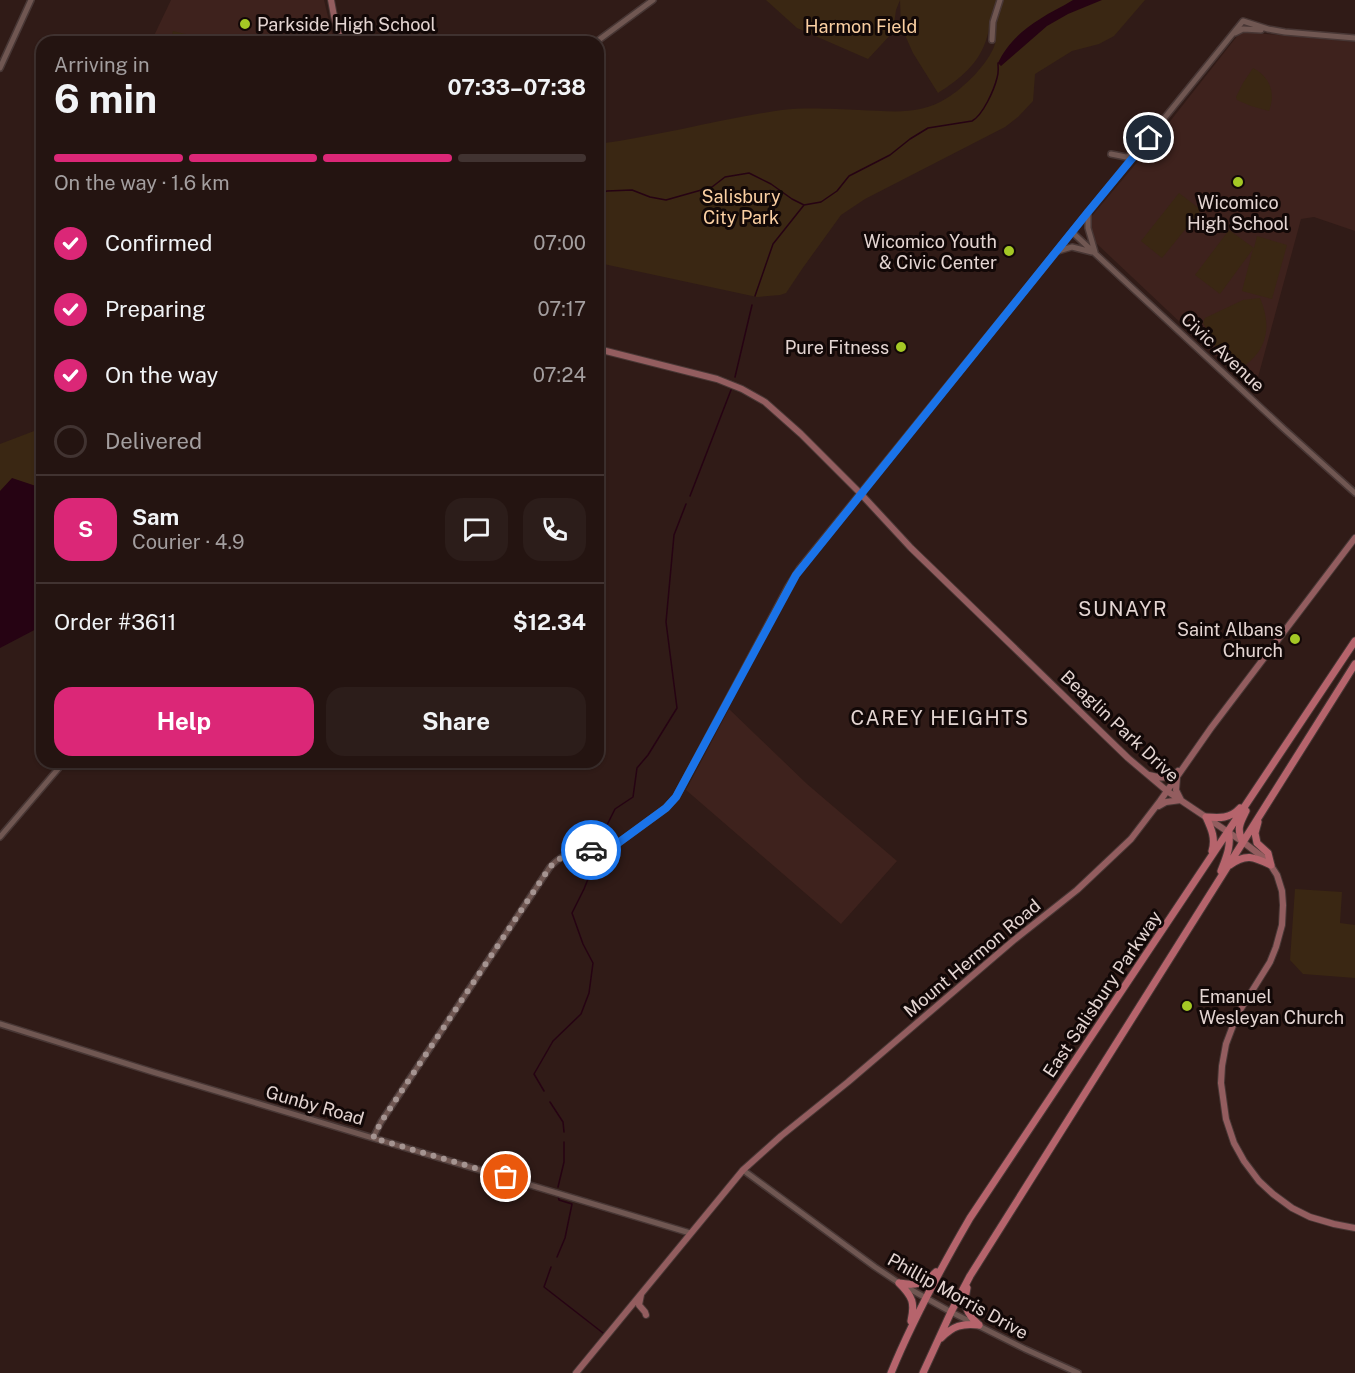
<!DOCTYPE html>
<meta charset="utf-8">
<style>
body{margin:0;font-family:"Public Sans",sans-serif;background:#2c1d1a;color:#f1f3f6;height:100vh;display:flex;flex-direction:column;font-size:22px;white-space:nowrap}
*{box-sizing:border-box;margin:0}
p{font-size:20px;color:#a39e9f}
.icon{flex:none;width:33px;height:33px;fill:none;stroke:currentColor;stroke-width:2;stroke-linecap:round;stroke-linejoin:round}
.map{position:relative;flex:1;overflow:hidden}
.details{position:absolute;left:36px;top:36px;width:568px;height:732px;display:flex;flex-direction:column;background:#241411;border-radius:18px;box-shadow:0 2px 4px #0004,0 0 0 2px #413331}
.details>*{flex:none}
.pin{position:absolute;display:grid;place-items:center;width:51px;height:51px;color:#fff;margin:-26px;border:3px solid #fff;border-radius:50%;box-shadow:0 2px 6px #0007}
.courier{position:absolute;display:grid;place-items:center;width:60px;height:60px;margin:-30px;border:4px solid #1a73e8;border-radius:50%;background:#fff;color:#222;box-shadow:0 2px 8px #0007}
.head em{font-style:normal;font-weight:700}
.head div{display:flex;flex-direction:column-reverse}
.head{display:flex;align-items:center;justify-content:space-between;height:102px;padding:0 18px}
h1{font-size:39px;font-weight:700;line-height:45px}
.bar{display:grid;grid-template-columns:repeat(4,1fr);gap:9px 6px;align-content:center;height:72px;padding:0 18px}
.bar i{height:8px;border-radius:4px;background:#413331}
.bar .active{background:#db2777}
.bar p{grid-column:span 4}
.line{display:flex;align-items:center;gap:15px;padding:0 18px;border-top:2px solid #413331}
.line div{flex:1}
.round{display:grid;place-items:center;flex:none;width:63px;height:63px;border-radius:18px;background:#2c1d1a}
ol{padding:0 18px;list-style:none}
li{display:flex;align-items:center;gap:18px;height:66px}
li p{margin-inline-start:auto}
li .icon{padding:6px;border-radius:50%;background:#db2777;color:#fff;stroke-width:4}
li:last-child{color:#a39e9f}
li i{width:33px;height:33px;border:3px solid #413331;border-radius:50%}
.cta{display:flex;gap:12px;margin-top:auto;padding:12px 18px}
.cta a{flex:1;height:69px;border-radius:18px;background:#db2777;color:#fff;font-size:24px;font-weight:700;line-height:69px;text-align:center}
.cta a+a{background:#2c1d1a;color:#f1f3f6}
.map>svg:first-child{display:block}
.built{fill:#3e221d}
.green{fill:#3a2713}
.water{fill:#260313}
.lines{fill:none;stroke-linecap:round;stroke-linejoin:round}
.stream{stroke:#260313;stroke-width:1.5}
.tertiary-casing{stroke:#483735;stroke-width:8}
.secondary-casing{stroke:#483735;stroke-width:8}
.primary-casing{stroke:#483735;stroke-width:9}
.tertiary{stroke:#705752;stroke-width:5}
.secondary{stroke:#935d5f;stroke-width:6}
.primary{stroke:#b6646c;stroke-width:7}
.done{stroke:#a59491;stroke-width:6;stroke-dasharray:0 10.8}
.route{stroke:#1a73e8;stroke-width:8}
.poi-dot{fill:#a4c825;stroke:#120807;stroke-width:2}
.labels{text-anchor:middle;dominant-baseline:central;stroke-width:6;stroke-linejoin:round;paint-order:stroke}
.poi-label{font-size:18px;fill:#e4d5d2;stroke:#120807;text-anchor:end}
.park-label{font-size:18px;fill:#facfa2;stroke:#120807}
.street-label{font-size:18px;fill:#e4d5d2;stroke:#120807}
.neighbourhood-label{font-size:20px;letter-spacing:1.5px;fill:#e4d5d2;stroke:#120807}
</style>
<div class="map">
<svg width="1355" height="1373" viewBox="0 0 1355 1373">
<rect width="100%" height="100%" fill="#301b17"/>
<path class="built" d="M171,0H324L334,42H151Z
M1244,32L1355,42V231L1314,217L1301,219L1254,392L1096,243L1090,230V224L1091,217L1149,148L1238,35Z
M729,709L807,784L897,861L841,924L686,790Z"/>
<path class="green" d="M766,0H900L896,10L893,32L868,59L797,28Z
M900,0H997C992,12 991,24 987,37C980,63 960,79 938,93L913,53L901,26Z
M1002,0H1145L1114,36L1099,44L1072,51L1035,74L1033,101L1018,117L1005,127L865,199L841,215L802,269L786,293L780,295L757,297L599,263L598,144C660,136 720,119 782,110C805,107 836,109 859,110C891,111 919,116 947,98C964,88 989,63 995,44C996,40 994,35 994,31C994,20 999,10 1002,0Z
M173,31L218,42H170Z
M1253,68C1270,77 1276,93 1269,111L1251,106L1237,100L1236,97L1243,83Z
M1179,193L1201,210L1162,258L1141,241Z
M1229,230L1254,248L1257,236L1287,245L1272,299L1242,291L1253,249L1220,294L1195,275Z
M1260,298C1274,330 1265,357 1233,372L1221,360L1212,338L1203,323L1205,318L1243,300Z
M42,428V488L0,491V444Z
M1295,889L1342,892L1340,923L1355,925V978L1303,974L1290,960Z"/>
<path class="water" d="M1073,0H1102L1068,14L1047,26L1001,66L998,63C1006,45 1023,29 1040,19C1050,12 1062,7 1073,0Z
M12,478L42,488V576L38,581L34,591L36,596L42,597V626L0,648V491Z"/>
<g class="lines">
<path class="stream" d="M598,194L607,191L632,190L650,197L666,200L712,187L725,177L749,173L771,184L792,199L804,205L821,202L837,191L849,176L890,155L910,139L928,128L972,121C983,115 994,90 997,78C999,73 998,68 998,63
M755,296L773,244L804,205
M735,377L752,305
M690,496L731,390
M600,844L603,833L615,809L633,797L637,768L648,755L677,708L666,622L674,535L686,504
M544,1091L534,1074L553,1041L581,1014L589,993L593,963L583,944L572,913L584,889L598,854
M550,1102L563,1122L564,1132
M558,1187L564,1162V1142
M557,1257L565,1238L572,1204L559,1200L558,1196
M551,1267L544,1287L603,1333"/>
<g class="tertiary-casing">
<path id="tertiary" d="M1235,33L1243,29L1261,30
M992,40L993,22L1000,0
M596,42L653,0
M0,68L31,0
M1111,154L1126,157L1135,154
M1088,212V228L1095,252
M1072,232L1284,429L1355,493
M1058,251L1072,247L1092,252
M0,837L64,762
M0,1024L153,1072L690,1233
M373,1138L381,1122L550,867C573,842 589,857 614,846L666,808L676,797L788,587L800,568L1243,21L1268,29L1285,32L1355,38
M743,1170L875,1267L899,1283L951,1312L1025,1349L1078,1373"/>
</g>
<g class="secondary-casing">
<path id="secondary" d="M331,0L334,16L341,42
M598,349L717,379L742,389L765,402L801,434L861,494L911,548L1128,758L1167,791L1243,842L1268,861L1277,875L1282,891L1283,905L1282,925L1276,947L1270,962L1237,1015L1226,1044L1222,1066L1221,1083L1226,1119L1234,1143L1244,1161L1259,1181L1273,1194L1292,1208L1310,1217L1334,1224L1355,1228
M1149,775C1160,778 1170,780 1178,771
M1177,778L1176,790L1181,800
M1159,806L1166,802L1181,800
M641,1295L639,1305L645,1312L646,1315
M576,1373L743,1170L781,1136L848,1082L1014,940L1077,890L1131,839L1160,801L1211,728L1355,538"/>
</g>
<g class="primary-casing">
<path id="primary" d="M1258,822L1255,833L1257,843L1268,853L1271,865
M1243,842C1236,829 1240,823 1246,811
M1212,851C1216,838 1211,828 1206,817C1219,818 1230,819 1240,808
M1230,865C1246,853 1254,857 1271,865
M1221,871C1226,858 1232,845 1228,831
M899,1283C915,1286 924,1284 936,1272
M899,1283C913,1297 915,1303 911,1321
M967,1288C963,1305 966,1313 979,1325
M941,1338C953,1326 962,1323 979,1325
M891,1373C913,1319 941,1268 970,1218L1355,641
M923,1373L951,1312L970,1276L1355,664"/>
</g>
<use href="#tertiary" class="tertiary"/>
<use href="#secondary" class="secondary"/>
<use href="#primary" class="primary"/>
</g>
<g class="lines">
<path class="done" d="M506,1177L373,1138L381,1122L550,867C562,855 574,851 591,850"/>
<path class="route" d="M591,850L606,849L614,846L666,808L676,797L796,575L1088,212L1149,138"/>
</g>
<g class="poi-dot">
<circle cx="245" cy="24" r="6"/>
<circle cx="1238" cy="182" r="6"/>
<circle cx="1009" cy="251" r="6"/>
<circle cx="901" cy="347" r="6"/>
<circle cx="1295" cy="639" r="6"/>
<circle cx="1187" cy="1006" r="6"/>
</g>
<g class="labels">
<g class="poi-label">
<text x="257" y="24" text-anchor="start">Parkside High School</text>
<text x="1238" y="202" text-anchor="middle">Wicomico<tspan x="1238" dy="21">High School</tspan></text>
<text x="997" y="241">Wicomico Youth<tspan x="997" dy="21">&amp; Civic Center</tspan></text>
<text x="889" y="347">Pure Fitness</text>
<text x="1283" y="629">Saint Albans<tspan x="1283" dy="21">Church</tspan></text>
<text x="1199" y="996" text-anchor="start">Emanuel<tspan x="1199" dy="21">Wesleyan Church</tspan></text>
</g>
<g class="park-label">
<text x="861" y="26">Harmon Field</text>
<text x="741" y="196">Salisbury<tspan x="741" dy="21">City Park</tspan></text>
</g>
<g class="street-label">
<text transform="translate(1223 352) rotate(43)">Civic Avenue</text>
<text transform="translate(1120 726) rotate(43)">Beaglin Park Drive</text>
<text transform="translate(972 958) rotate(-40)">Mount Hermon Road</text>
<text transform="translate(1102 994) rotate(-56)">East Salisbury Parkway</text>
<text transform="translate(315 1105) rotate(16)">Gunby Road</text>
<text transform="translate(958 1296) rotate(29)">Phillip Morris Drive</text>
</g>
<g class="neighbourhood-label">
<text x="1123" y="609">SUNAYR</text>
<text x="940" y="718">CAREY HEIGHTS</text>
</g>
</g>
</svg>
<div class="pin" style="left:506px;top:1177px;background:#ea580c"><svg class="icon" aria-label="bag" viewBox="0 0 24 24"><path d="M5 8h14l-1 12H6zM9 8a3 3 0 0 1 6 0"/></svg></div>
<div class="pin" style="left:1149px;top:138px;background:#1f2937"><svg class="icon" aria-label="home" viewBox="0 0 24 24"><path d="M3 11l9-7 9 7M6 9v11h12V9"/></svg></div>
<div class="courier" style="left:591px;top:850px"><svg class="icon" aria-label="car" viewBox="0 0 24 24"><path d="M5 17H2v-5l4-1 3-4h7l3 4 3 1v5h-3M9 17h6M6 11h13"/><circle cx="7" cy="17" r="2"/><circle cx="17" cy="17" r="2"/></svg></div>
<section class="details">
<div class="head"><div><h1>6 min</h1><p>Arriving in</p></div><em>07:33–07:38</em></div>
<div class="bar"><i class="active"></i><i class="active"></i><i class="active"></i><i></i><p>On the way · 1.6 km</p></div>
<ol>
<li><svg class="icon" aria-label="check" viewBox="0 0 24 24"><path d="M5 12l5 5 9-10"/></svg>Confirmed<p>07:00</p></li>
<li><svg class="icon" aria-label="check" viewBox="0 0 24 24"><path d="M5 12l5 5 9-10"/></svg>Preparing<p>07:17</p></li>
<li><svg class="icon" aria-label="check" viewBox="0 0 24 24"><path d="M5 12l5 5 9-10"/></svg>On the way<p>07:24</p></li>
<li><i></i>Delivered</li>
</ol>
<div class="line" style="height:108px"><b class="round" style="background:#db2777;color:#fff">S</b><div><b>Sam</b><p>Courier · 4.9</p></div><a class="round"><svg class="icon" aria-label="chat" viewBox="0 0 24 24"><path d="M4 5h16v11H9l-5 4z"/></svg></a><a class="round"><svg class="icon" aria-label="phone" viewBox="0 0 24 24"><path d="M5 4h4l2 5-3 2q2 4 5 5l2-3 5 2v4C11 20 4 13 5 4z"/></svg></a></div>
<div class="line" style="height:78px"><div>Order #3611</div><b>$12.34</b></div>
<div class="cta"><a>Help</a><a>Share</a></div>
</section>
</div>
